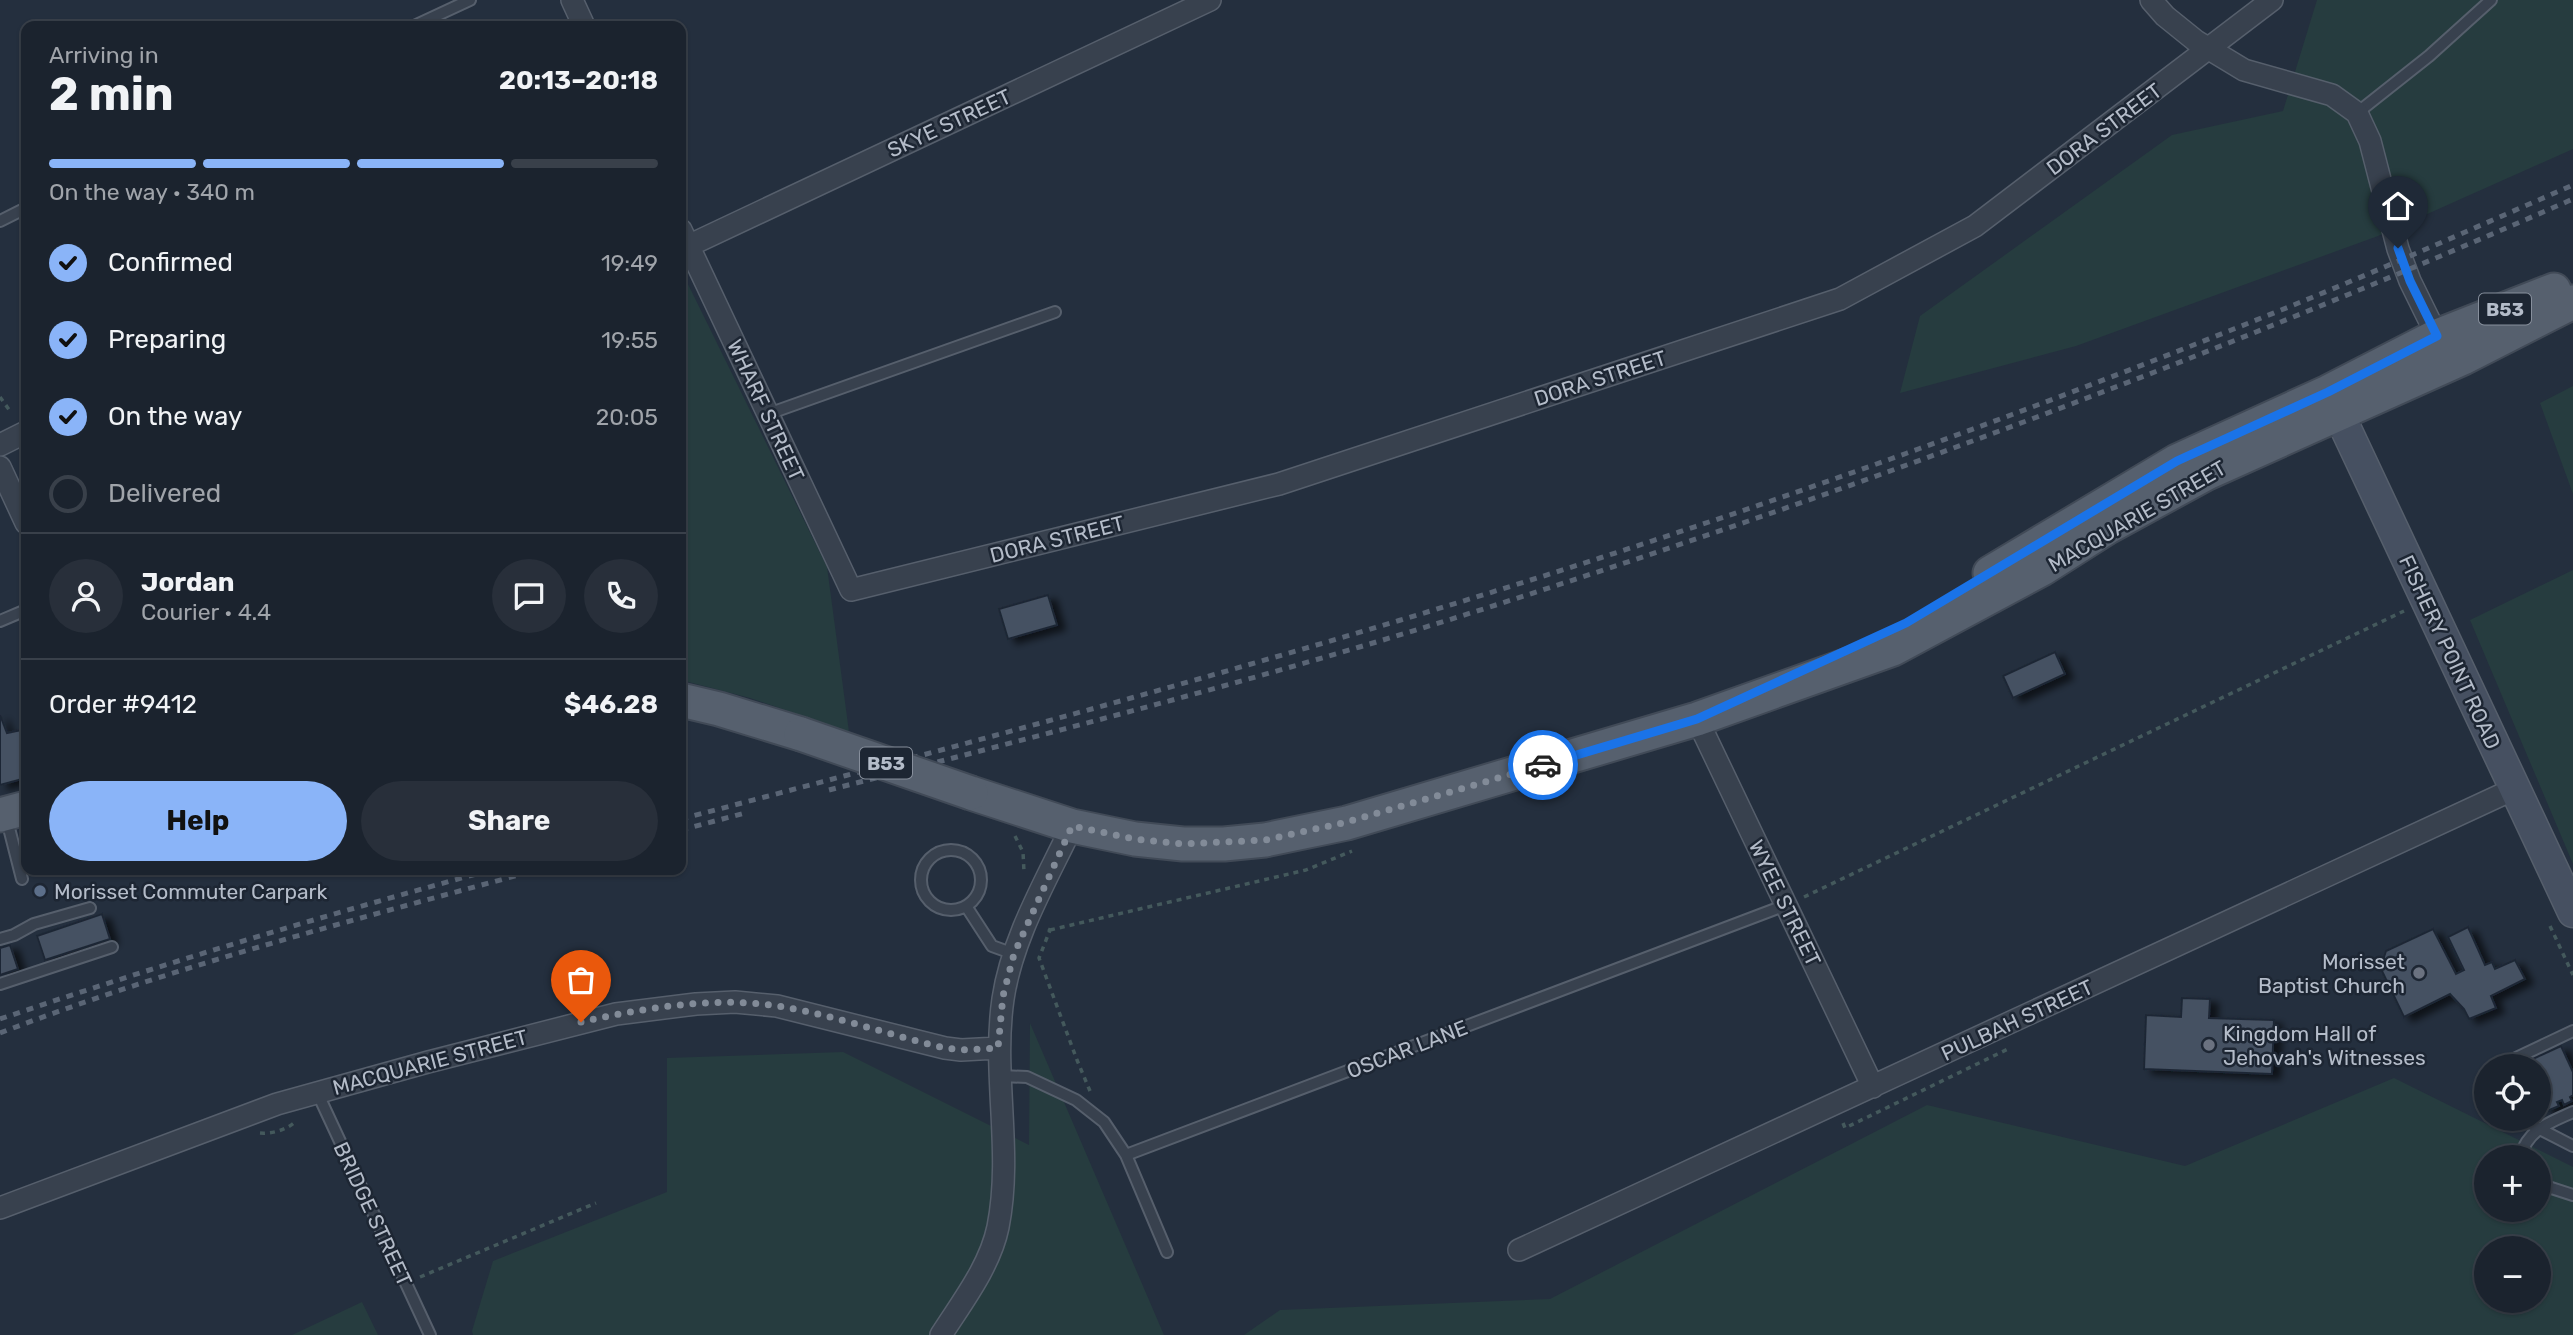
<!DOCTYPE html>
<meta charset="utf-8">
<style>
body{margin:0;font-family:Rubik,sans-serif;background:#282f3a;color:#f1f3f6;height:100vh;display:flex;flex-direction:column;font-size:26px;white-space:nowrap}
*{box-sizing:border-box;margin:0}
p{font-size:23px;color:#a0a4aa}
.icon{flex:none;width:38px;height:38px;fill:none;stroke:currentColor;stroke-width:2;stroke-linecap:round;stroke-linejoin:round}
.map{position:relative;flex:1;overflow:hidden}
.side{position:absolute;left:21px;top:21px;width:665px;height:854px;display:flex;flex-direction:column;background:#1b232e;border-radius:14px;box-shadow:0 2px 5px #0004,0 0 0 2px #39404a}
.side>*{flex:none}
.controls{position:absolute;left:2474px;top:1054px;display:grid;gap:14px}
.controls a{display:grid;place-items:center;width:77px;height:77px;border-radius:50%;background:#1b232e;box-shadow:0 2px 5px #0004,0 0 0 2px #39404a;font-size:35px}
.pin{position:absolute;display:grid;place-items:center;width:60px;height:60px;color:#fff;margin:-72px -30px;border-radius:50% 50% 50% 0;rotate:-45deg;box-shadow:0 0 7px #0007}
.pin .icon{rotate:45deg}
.courier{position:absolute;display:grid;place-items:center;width:70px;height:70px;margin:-35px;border:5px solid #1a73e8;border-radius:50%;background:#fff;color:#222;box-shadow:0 2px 9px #0007}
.overview em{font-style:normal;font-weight:700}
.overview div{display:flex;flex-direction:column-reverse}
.overview{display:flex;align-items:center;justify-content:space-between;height:119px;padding:0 28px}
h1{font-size:46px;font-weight:700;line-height:52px}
.bar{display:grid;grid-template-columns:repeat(4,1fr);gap:10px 7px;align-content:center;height:84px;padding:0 28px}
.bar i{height:9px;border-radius:5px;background:#39404a}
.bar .active{background:#8ab4f8}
.bar p{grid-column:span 4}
.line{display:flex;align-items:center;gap:18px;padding:0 28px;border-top:2px solid #39404a}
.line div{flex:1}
.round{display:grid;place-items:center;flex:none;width:74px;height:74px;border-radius:37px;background:#282f3a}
ol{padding:0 28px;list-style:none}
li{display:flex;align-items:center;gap:21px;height:77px}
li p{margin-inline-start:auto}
li .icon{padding:7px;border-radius:50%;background:#8ab4f8;color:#111;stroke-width:4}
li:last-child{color:#a0a4aa}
li i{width:38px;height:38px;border:4px solid #39404a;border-radius:50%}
.button{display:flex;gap:14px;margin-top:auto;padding:14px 28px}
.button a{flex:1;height:80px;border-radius:42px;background:#8ab4f8;color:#111;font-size:28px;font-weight:700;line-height:80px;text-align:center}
.button a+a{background:#282f3a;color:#f1f3f6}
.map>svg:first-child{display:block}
.green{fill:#263c3f;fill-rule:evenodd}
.building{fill:#455162;stroke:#1f2835;stroke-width:2;filter:url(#shadow)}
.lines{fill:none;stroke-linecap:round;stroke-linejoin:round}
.service-casing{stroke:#565f6c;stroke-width:14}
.minor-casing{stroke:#565f6c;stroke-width:24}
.secondary-casing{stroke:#565f6c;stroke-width:33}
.primary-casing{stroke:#414a57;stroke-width:37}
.path{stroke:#44595c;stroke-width:3.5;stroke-dasharray:5 5;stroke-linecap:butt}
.service{stroke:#38414e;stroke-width:10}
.minor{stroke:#38414e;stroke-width:21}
.secondary{stroke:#465061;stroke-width:30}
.primary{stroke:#56606e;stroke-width:33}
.rail{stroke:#5a6575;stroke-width:5;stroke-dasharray:7 7;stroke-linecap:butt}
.primary-bridge-casing{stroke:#414a57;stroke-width:37;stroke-linecap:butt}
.primary-bridge{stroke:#56606e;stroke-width:33}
.done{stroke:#828b98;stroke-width:7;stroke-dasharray:0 12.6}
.route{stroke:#1a73e8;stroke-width:9}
.service-dot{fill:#5c6f8a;stroke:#1d2633;stroke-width:2.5}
.worship-dot{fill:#6b7280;stroke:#1d2633;stroke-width:2.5}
.labels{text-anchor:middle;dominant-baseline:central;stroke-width:5;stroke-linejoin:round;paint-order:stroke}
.shield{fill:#1d2633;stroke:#878f9c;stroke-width:2}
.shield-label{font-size:19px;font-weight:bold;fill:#b4bcc9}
.street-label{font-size:21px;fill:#b4bcc9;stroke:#1d2633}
.poi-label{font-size:21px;fill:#b4bcc9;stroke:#1d2633;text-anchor:start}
</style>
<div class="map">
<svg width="2573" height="1335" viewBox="0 0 2573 1335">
<defs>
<filter id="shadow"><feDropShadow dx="8" dy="4.5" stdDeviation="3.5" flood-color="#0009"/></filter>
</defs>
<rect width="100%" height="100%" fill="#242f3e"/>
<path class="green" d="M2317,0H2573V149L2378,236L2076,346L1900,393L1920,316L2172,135L2283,111Z
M681,270L827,567L849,732L750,698L681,680Z
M2573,386V494L2540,403Z
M2573,570V864L2470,620Z
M1030,1023L1164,1335H473L472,1331L493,1261L667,1192V1058L843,1052L1029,1145Z
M2394,1078L2573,1167V1335H1244L1280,1310L1550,1299L1927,1105L2185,1166ZM2487,1157H2539V1209H2487ZM2487,1248H2539V1300H2487Z
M362,1302L378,1335H292Z"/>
<path class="building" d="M1048,595L1057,625L1008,639L999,609Z
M2055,652L2065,674L2013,698L2003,676Z
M0,715L7,733L26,729V778L0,785Z
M102,914L110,939L45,960L37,936Z
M2468,927L2485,965L2492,962L2495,969L2515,960L2525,979L2491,996L2496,1008L2469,1019L2464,1009L2450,994L2404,1017L2382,971V963L2386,951L2433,929L2456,974L2464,970L2448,937Z
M10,945L18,969L0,975V948Z
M2182,998L2210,999L2209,1018L2274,1020L2272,1074L2144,1069L2146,1015L2181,1017Z
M2561,1046L2573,1072V1095L2570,1097L2572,1101L2564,1105L2562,1100L2557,1102L2559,1106L2547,1111L2539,1090V1066H2528L2526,1062Z"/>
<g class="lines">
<g class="service-casing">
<path id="service" d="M414,26L470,0
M2357,113L2429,56L2491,0
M0,221L26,208
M768,414L1055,312
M0,621L26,610
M9,828L22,879
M921 880a30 30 0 1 1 60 0a30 30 0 1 1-60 0Z
M966,906L992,946L1014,954
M0,939L14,935L34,924L90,908
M0,984L112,947
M2518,1066L2516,1058L2573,1031
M1001,1076L1027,1077L1076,1100L1104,1122L1126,1155L1167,1252
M317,1092L430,1335
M2528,1118V1123L2573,1146
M1126,1155L1786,905
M2520,1157C2528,1129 2549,1123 2573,1112
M2539,1184L2573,1195"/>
</g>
<g class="minor-casing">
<path id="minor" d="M572,0L584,26
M2151,0L2165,16L2196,41L2244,70L2332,95L2357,113L2370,141L2398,249L2410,281L2437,336
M681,230L851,590L1279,484L1840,299L1975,226L2272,0
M688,246L1210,0
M0,445L26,432
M0,467L26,523
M1697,719L1873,1087
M0,1208L277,1104L428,1062L616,1014L696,1004L735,1002L777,1006L945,1048L961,1050L998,1048
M1519,1250L2514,789
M941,1335C962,1302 990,1266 998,1227C1013,1151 992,1075 1003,999C1012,938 1046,881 1072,826"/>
</g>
<g class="secondary-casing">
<path id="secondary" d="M2329,393L2573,912"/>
</g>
<g class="primary-casing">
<path id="primary" d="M1990,573L2177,461L2328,392L2437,336L2554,290
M681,700L719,709L801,734
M971,793L1072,826L1135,839L1183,844H1224L1265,840L1347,823L1697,719L1893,649L2042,569L2108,527L2207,473L2463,358L2573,302
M0,815L26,808"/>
</g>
<path class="path" d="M0,397L10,411
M1015,836L1023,852L1024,872
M1804,897L2404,611
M2550,926L2573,975
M1048,929L1050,930L1039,958L1077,1060L1090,1091
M1050,930L1306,870L1352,851
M1843,1123L1845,1128L2010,1048
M260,1133C272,1134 286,1130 295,1122
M420,1277L596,1203"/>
<use href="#service" class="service"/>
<use href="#minor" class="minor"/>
<use href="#secondary" class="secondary"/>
<use href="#primary" class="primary"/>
<path class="rail" d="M829,790C1054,732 1278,675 1499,604C1864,487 2222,353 2573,199
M681,819C1024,729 1367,637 1703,524C1903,457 2101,383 2296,304C2389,266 2481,225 2573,185
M681,830L745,813
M0,1019C162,964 325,915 491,870
M0,1033C175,966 357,919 537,870"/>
<g class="primary-bridge-casing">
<path id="primary-bridge" d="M801,734L971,793"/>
</g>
<use href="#primary-bridge" class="primary-bridge"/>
</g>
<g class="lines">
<path class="done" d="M581,1022C645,1008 713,996 778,1006C834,1015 889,1035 945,1048L961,1050L998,1048L1003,996L1014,954L1072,826L1135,839L1183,844L1265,840L1347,822L1543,765"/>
<path class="route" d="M1543,765L1697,719L1906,623L2177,461L2328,392L2437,336L2410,281L2398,248"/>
</g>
<circle class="service-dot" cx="40" cy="891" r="7"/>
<g class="worship-dot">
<circle cx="2419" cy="973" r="7"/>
<circle cx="2209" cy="1045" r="7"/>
</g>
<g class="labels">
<g class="shield">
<rect x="2479" y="293.5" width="52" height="31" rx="5"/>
<rect x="860" y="747.5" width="52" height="31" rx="5"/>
</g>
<g class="shield-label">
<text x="2505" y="309">B53</text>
<text x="886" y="763">B53</text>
</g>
<g class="street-label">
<text transform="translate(949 123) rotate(-25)">SKYE STREET</text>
<text transform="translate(2104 129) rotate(-37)">DORA STREET</text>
<text transform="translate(1600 378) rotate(-18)">DORA STREET</text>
<text transform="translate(766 410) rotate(65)">WHARF STREET</text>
<text transform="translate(2137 516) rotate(-30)">MACQUARIE STREET</text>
<text transform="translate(1057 539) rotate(-14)">DORA STREET</text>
<text transform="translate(2450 652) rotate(65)">FISHERY POINT ROAD</text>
<text transform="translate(1785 903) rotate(64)">WYEE STREET</text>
<text transform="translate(2017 1020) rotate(-25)">PULBAH STREET</text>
<text transform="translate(1407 1049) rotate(-21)">OSCAR LANE</text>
<text transform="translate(430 1062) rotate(-15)">MACQUARIE STREET</text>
<text transform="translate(373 1214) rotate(65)">BRIDGE STREET</text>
</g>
<g class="poi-label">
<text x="54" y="891">Morisset Commuter Carpark</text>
<text x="2405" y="961" text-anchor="end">Morisset<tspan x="2405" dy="24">Baptist Church</tspan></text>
<text x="2223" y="1033">Kingdom Hall of<tspan x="2223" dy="24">Jehovah's Witnesses</tspan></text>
</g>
</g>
</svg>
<div class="controls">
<a><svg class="icon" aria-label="locate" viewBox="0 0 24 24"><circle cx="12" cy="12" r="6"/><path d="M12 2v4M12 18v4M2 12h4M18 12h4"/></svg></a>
<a>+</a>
<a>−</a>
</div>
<div class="pin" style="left:581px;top:1022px;background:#ea580c"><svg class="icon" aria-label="bag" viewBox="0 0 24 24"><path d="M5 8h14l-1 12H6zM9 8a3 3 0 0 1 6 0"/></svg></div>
<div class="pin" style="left:2398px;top:248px;background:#1f2937"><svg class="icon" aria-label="home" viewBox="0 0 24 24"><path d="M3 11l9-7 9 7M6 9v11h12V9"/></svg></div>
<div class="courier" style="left:1543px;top:765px"><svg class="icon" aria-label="car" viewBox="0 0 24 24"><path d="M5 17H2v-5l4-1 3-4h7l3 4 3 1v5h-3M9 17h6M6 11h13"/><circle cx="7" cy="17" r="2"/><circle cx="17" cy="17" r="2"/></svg></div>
<section class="side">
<div class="overview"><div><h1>2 min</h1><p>Arriving in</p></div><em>20:13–20:18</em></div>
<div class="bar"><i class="active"></i><i class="active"></i><i class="active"></i><i></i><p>On the way · 340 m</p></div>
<ol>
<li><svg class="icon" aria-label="check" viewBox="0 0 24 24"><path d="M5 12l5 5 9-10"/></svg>Confirmed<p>19:49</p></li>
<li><svg class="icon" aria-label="check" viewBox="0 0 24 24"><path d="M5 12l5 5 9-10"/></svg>Preparing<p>19:55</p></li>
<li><svg class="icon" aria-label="check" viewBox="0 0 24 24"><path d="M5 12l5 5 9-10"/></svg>On the way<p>20:05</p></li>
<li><i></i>Delivered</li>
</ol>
<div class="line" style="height:126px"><a class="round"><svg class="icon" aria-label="person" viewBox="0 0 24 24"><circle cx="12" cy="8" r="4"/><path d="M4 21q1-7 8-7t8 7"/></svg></a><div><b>Jordan</b><p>Courier · 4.4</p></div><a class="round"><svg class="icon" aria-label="chat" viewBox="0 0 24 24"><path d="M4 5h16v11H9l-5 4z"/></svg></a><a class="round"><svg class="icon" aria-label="phone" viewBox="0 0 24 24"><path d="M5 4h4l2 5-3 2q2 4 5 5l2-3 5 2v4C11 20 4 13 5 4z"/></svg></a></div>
<div class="line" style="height:91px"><div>Order #9412</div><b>$46.28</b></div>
<div class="button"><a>Help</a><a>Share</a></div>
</section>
</div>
